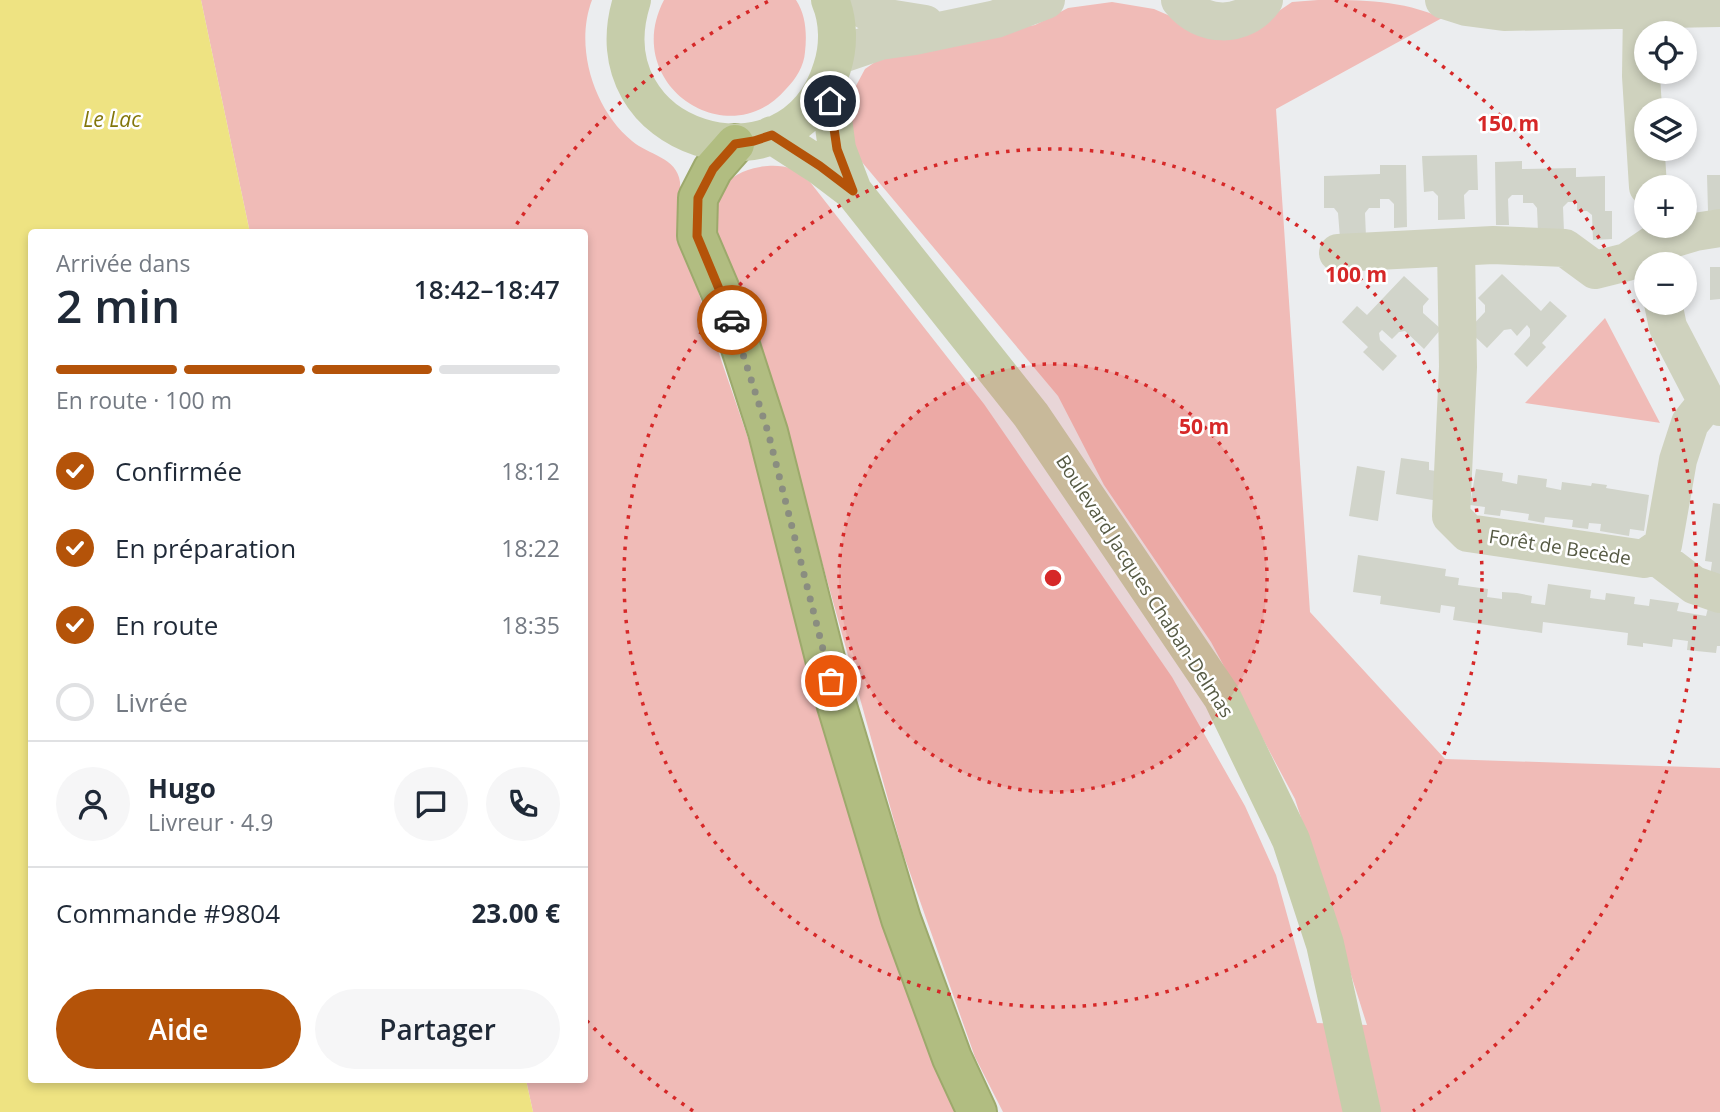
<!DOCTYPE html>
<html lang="fr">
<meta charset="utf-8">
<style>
body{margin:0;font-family:"Open Sans",sans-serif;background:#f6f6f7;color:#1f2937;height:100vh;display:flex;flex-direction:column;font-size:26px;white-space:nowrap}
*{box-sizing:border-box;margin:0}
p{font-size:23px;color:#747a83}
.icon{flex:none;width:38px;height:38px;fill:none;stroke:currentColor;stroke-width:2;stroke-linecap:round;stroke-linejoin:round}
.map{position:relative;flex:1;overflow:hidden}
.details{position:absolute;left:28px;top:229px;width:560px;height:854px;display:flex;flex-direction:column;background:#fff;border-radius:7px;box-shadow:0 4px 10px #0003}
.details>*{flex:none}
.controls{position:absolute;left:1634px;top:21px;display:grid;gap:14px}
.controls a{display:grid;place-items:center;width:63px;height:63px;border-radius:50%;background:#fff;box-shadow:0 4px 10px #0003;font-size:35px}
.pin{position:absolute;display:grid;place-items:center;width:60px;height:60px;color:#fff;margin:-30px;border:4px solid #fff;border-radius:50%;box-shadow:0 2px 7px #0007}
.courier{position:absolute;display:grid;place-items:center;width:70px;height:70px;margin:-35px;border:5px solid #b45309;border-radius:50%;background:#fff;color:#222;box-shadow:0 2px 9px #0007}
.head em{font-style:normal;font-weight:600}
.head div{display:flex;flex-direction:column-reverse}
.head{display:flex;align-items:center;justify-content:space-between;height:119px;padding:0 28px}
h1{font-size:46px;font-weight:600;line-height:52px}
.bar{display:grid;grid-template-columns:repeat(4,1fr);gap:10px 7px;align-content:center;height:84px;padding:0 28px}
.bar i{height:9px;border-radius:5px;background:#e0e1e3}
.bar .active{background:#b45309}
.bar p{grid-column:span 4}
.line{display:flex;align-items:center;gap:18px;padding:0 28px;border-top:2px solid #e0e1e3}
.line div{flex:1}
.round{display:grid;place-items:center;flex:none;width:74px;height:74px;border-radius:37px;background:#f6f6f7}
ol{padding:0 28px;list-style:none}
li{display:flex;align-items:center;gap:21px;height:77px}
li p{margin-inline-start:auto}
li .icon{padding:7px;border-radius:50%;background:#b45309;color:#fff;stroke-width:4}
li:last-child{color:#747a83}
li i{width:38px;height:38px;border:4px solid #e0e1e3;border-radius:50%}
.action{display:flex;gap:14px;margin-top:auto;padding:14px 28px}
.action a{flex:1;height:80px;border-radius:42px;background:#b45309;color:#fff;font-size:28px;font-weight:600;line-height:80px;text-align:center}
.action a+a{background:#f6f6f7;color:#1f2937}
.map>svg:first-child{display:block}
.green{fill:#f0bbb7}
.water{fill:#eee382}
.building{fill:#d1d4ca}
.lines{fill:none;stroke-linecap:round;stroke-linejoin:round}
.highway-casing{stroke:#9da96c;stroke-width:42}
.minor{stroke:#cfd2be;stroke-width:38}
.major{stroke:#c6cdaa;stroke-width:38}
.highway{stroke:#b1bd81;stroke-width:38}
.done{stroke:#8a8d80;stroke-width:7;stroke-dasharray:0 12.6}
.route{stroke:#b45309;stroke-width:9}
.ring{fill:none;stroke:#d62828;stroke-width:3.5;stroke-dasharray:3.5 7}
.labels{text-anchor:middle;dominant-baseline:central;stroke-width:5;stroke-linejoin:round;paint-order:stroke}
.street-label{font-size:19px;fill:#565a44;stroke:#fff}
.water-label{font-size:21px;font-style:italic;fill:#83760a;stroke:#fff}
.centre{fill:#d62828;stroke:#fff;stroke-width:3.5}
.ring-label{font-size:21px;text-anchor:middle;font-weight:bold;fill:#d62828;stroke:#fff;stroke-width:5;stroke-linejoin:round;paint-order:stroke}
</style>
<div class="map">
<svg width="1720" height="1112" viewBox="0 0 1720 1112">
<rect width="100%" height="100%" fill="#ebedef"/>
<path class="green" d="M201,0H592C574,47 594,110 632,141C648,155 677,157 680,182C681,194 677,206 679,218C685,257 700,296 712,333C734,398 757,462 777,527C838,722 900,917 961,1112H533L526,1080H584V233H250Z
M664,0H796C806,15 807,34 805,52C804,66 796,79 786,89C728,157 620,84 664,0Z
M1318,0C1364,0 1401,0 1442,18L1276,109L1310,612L1445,759L1720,768V1112H1003L975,1057L903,853L785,429L711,228C712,195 725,173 760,167C769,165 783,165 792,169C798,172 804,178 810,182L984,404L1172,677L1245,806L1276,875L1317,1023L1367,1025L1295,799L1211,642L1104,485L1058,396L856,155L843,123L850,97L865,69L888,53L1035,25L1068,8L1112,2L1154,9L1177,19L1273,15L1292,2Z
M1605,318L1660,423H1661L1525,403Z"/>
<path class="water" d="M0,0H201L250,233H32V1080H526L533,1112H0Z"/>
<path class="building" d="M1477,155L1478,190H1469L1464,195L1465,219L1438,220V196L1433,191L1424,192L1422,156Z
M1522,161V169L1576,168V177L1605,176V211H1612V239L1593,240L1592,215L1587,211H1577V202H1568L1563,207L1564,232H1538L1537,208L1533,203H1523V195H1512L1508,199L1509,225H1496L1495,162Z
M1380,165H1406L1407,227L1394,228V204L1389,199H1380V208H1369L1365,213L1366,237L1340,238L1338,213L1334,208H1324V176L1380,174Z
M1707,175H1720V210L1708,211Z
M1710,267H1720V299L1710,300Z
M1502,274L1541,311L1550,301L1567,316L1542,343L1546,347L1527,367L1514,354L1530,336V329L1527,325L1517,336L1511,329L1504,330L1487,348L1468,330L1485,312V305L1478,298Z
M1404,276L1429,299L1423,306V313L1441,329L1424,349L1405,331L1399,332L1392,339L1382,330L1379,333L1380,340L1397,356L1383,371L1363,352L1368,347L1342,322L1357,306L1367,315Z
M1401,458L1429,462V470L1443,472L1439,501L1396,494Z
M1357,466L1385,471L1378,521L1349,516Z
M1476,469L1503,473L1502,481L1517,484L1518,475L1547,479L1546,487L1561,490L1562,482L1591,486L1592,483L1607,485L1606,488L1649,495L1644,531L1630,529L1629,536L1600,531L1601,524L1589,523L1588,529L1572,527L1573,520L1545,517L1544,523L1528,520L1529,514L1501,510L1500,516L1484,514L1485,507L1470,505Z
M1713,503L1720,504V578L1710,576L1712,562L1705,561Z
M1358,555L1446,569L1445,576L1459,578L1458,585L1488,589L1487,597L1502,599V592L1517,593L1532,596L1531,603L1545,605L1548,584L1591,590L1590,598L1605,600L1606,593L1635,597L1634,604L1649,606L1650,599L1679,603L1677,611L1706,616L1708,608L1720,610V646H1717L1716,653L1687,650L1688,641L1673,639L1672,647L1643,643V647L1627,645L1628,633L1543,622L1542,633L1453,620L1455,607L1441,605L1440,613L1380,604L1381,596L1353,592Z"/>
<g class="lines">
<g class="highway-casing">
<path id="highway" d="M735,144L713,169L698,198L697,236L729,311L768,432L837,706L901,919L952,1058L977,1112"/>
</g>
<path class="minor" d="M848,0L875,16L925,24
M1180,0C1202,28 1243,29 1264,0
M1444,0L1466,7L1504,12L1720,8
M1642,9L1641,76L1648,187
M836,56L880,41L915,36L996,19L1046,0
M1456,247L1458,367L1451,516L1468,533L1644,559L1663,545L1678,460L1690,423L1707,402
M1338,253L1493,245L1565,248L1595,270L1627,262L1652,245L1695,232L1720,228
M1663,303L1668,327L1707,402L1720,407
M1652,553L1694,585L1720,594"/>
<path class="major" d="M632,0C587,141 791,202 832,68C839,47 839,21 830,0
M828,81L837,149L853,191
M772,135L820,166L853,191L1031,415L1222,697L1291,840L1325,944L1362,1112"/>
<use href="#highway" class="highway"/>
</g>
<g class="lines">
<path class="done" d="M732,320L768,432L831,681"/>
<path class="route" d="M732,320L697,236L698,198L713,169L735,144L754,141L772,135L820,166L853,191L837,149L830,101"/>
</g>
<circle cx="1053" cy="578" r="214" fill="#d62828" fill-opacity=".12"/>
<g class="ring">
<circle cx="1053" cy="578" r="214"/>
<circle cx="1053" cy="578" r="429"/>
<path d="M693 1111A643 643 0 0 1 587 1021M511 233A643 643 0 0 1 771 0M1335 0A643 643 0 0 1 1413 1111"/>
</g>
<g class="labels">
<g class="street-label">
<text transform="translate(1560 547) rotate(9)">Forêt de Becède</text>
<text transform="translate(1145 586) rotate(57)">Boulevard Jacques Chaban-Delmas</text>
</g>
<g class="water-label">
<text x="112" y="119">Le Lac</text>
</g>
</g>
<circle cx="1053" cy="578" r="10" class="centre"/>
<g class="ring-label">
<text x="1508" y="131">150 m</text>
<text x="1356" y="282">100 m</text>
<text x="1204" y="434">50 m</text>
</g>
</svg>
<div class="controls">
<a><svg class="icon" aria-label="locate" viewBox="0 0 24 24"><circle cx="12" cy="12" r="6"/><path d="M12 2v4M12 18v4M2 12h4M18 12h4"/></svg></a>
<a><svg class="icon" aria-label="layers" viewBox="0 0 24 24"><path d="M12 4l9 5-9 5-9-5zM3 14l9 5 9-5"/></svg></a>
<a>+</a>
<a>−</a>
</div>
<div class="pin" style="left:831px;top:681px;background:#ea580c"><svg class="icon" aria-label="bag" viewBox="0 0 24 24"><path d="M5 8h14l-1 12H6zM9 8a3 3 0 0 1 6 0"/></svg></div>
<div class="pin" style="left:830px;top:101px;background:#1f2937"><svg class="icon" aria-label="home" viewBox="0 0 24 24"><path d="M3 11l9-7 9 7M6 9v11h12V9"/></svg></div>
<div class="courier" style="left:732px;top:320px"><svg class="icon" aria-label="car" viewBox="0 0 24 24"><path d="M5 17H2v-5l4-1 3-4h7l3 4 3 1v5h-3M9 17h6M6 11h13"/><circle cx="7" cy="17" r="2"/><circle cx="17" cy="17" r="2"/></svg></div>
<section class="details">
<div class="head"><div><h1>2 min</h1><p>Arrivée dans</p></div><em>18:42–18:47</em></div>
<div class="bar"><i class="active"></i><i class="active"></i><i class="active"></i><i></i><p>En route · 100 m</p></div>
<ol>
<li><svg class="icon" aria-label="check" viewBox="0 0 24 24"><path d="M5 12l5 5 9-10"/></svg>Confirmée<p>18:12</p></li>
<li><svg class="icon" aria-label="check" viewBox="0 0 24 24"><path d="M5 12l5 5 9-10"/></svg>En préparation<p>18:22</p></li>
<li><svg class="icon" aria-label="check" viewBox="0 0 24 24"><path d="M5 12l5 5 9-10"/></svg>En route<p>18:35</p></li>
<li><i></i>Livrée</li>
</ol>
<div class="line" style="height:126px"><a class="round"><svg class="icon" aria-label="person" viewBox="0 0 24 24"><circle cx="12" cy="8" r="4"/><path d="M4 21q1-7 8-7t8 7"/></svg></a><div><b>Hugo</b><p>Livreur · 4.9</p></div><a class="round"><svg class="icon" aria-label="chat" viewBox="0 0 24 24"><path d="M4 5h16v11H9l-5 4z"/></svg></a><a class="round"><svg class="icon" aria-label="phone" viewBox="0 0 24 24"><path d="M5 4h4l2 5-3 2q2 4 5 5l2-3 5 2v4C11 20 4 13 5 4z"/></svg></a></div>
<div class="line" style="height:91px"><div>Commande #9804</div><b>23.00 €</b></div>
<div class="action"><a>Aide</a><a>Partager</a></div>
</section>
</div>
